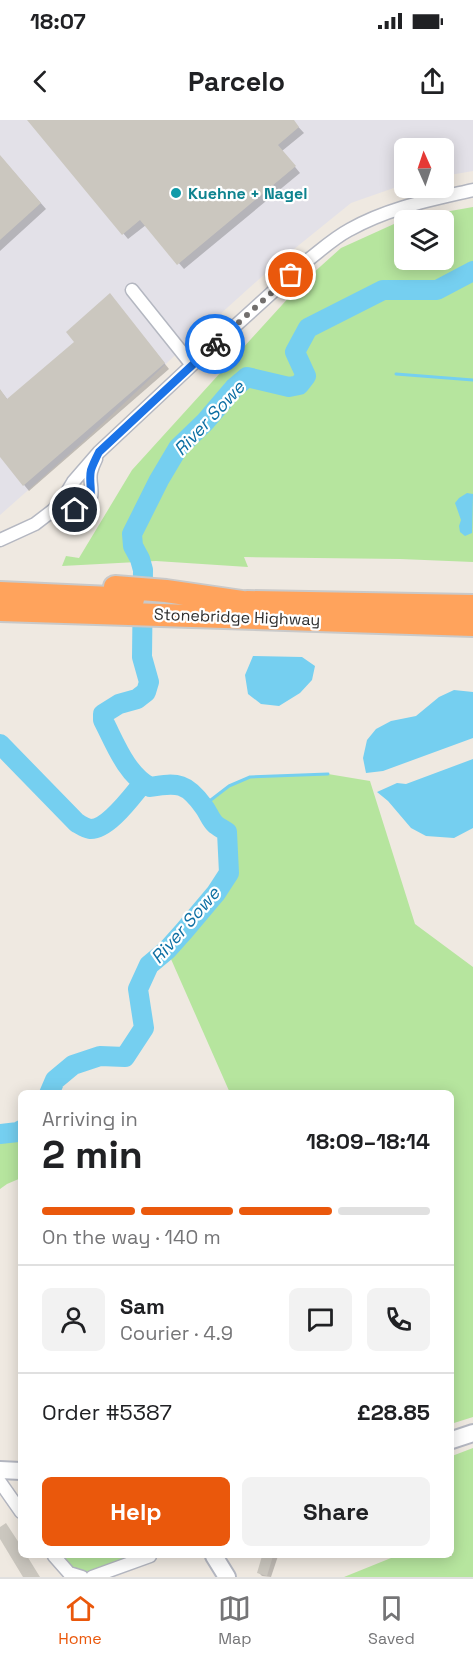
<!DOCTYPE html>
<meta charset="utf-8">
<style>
body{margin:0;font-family:"Space Grotesk",sans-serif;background:#f2f2f2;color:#202124;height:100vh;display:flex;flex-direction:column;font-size:22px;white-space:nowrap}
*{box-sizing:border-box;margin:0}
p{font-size:20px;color:#757577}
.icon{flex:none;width:33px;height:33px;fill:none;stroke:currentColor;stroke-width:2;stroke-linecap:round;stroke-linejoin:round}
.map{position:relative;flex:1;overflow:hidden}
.sheet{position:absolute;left:18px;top:970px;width:436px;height:468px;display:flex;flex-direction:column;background:#fff;border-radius:9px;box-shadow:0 3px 15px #0003}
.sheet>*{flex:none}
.needle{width:39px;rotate:357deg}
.fabs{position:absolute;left:394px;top:18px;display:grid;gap:12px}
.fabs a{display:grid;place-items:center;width:60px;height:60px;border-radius:9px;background:#fff;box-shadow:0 3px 15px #0003;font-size:30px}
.pin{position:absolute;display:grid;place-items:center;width:51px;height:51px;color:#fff;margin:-26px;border:3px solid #fff;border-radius:50%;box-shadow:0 2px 6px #0007}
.courier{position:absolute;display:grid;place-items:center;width:60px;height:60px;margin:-30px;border:4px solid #1a73e8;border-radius:50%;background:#fff;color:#222;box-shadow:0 2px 8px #0007}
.summary em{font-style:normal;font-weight:600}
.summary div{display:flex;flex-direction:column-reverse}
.summary{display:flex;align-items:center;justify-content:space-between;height:102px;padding:0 24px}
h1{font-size:39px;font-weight:600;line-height:45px}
.bar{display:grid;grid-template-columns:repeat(4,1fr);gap:9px 6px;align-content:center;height:72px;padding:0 24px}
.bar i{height:8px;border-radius:4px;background:#e0e0e0}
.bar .current{background:#ea580c}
.bar p{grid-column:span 4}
.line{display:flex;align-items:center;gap:15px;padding:0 24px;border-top:2px solid #e0e0e0}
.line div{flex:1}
.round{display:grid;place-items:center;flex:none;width:63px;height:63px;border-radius:9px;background:#f2f2f2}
.primary-button{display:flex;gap:12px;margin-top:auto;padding:12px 24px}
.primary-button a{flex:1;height:69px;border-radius:9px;background:#ea580c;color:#fff;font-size:24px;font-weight:600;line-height:69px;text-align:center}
.primary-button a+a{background:#f2f2f2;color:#202124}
.status{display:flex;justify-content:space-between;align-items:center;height:42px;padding:0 30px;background:#fff;direction:ltr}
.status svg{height:16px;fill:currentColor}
header{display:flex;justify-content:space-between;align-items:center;height:78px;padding:0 24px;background:#fff;font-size:27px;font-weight:600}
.tabs{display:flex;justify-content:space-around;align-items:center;height:84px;border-top:2px solid #e0e0e0;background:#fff;font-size:16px;color:#757577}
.tabs a{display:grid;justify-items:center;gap:3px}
.tabs .current{color:#ea580c}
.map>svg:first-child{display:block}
.industrial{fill:#e3e1e8}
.green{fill:#b6e59e;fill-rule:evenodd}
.water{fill:#75cff0}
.shadow{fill:#0003}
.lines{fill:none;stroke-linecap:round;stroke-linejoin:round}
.stream{stroke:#75cff0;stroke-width:3}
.river{stroke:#75cff0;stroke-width:20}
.building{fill:#cbc7bf}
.street-casing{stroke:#b4b7c1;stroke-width:15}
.secondary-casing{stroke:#b4b7c1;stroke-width:20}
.highway-casing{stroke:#c9c9c9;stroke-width:26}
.street{stroke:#fff;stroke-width:12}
.secondary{stroke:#fff;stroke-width:16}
.highway{stroke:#ffa35c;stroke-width:22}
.done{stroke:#726f6d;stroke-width:6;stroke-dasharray:0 10.8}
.route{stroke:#1a73e8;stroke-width:8}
.culture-dot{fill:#0f9aa8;stroke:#fff;stroke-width:2}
.labels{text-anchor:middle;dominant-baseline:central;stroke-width:4.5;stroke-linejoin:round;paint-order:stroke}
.culture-label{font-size:16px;font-weight:bold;fill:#0d838f;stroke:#fff;text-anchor:start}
.street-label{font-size:16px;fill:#2e2e2e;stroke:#fff}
.water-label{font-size:18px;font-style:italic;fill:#0d6fa3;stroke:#fff}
</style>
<div class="status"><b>18:07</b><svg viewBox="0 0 49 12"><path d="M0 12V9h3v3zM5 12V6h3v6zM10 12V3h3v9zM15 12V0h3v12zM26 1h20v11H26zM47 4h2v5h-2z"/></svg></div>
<header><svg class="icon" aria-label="back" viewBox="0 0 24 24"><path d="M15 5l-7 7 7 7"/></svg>Parcelo<svg class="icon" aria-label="share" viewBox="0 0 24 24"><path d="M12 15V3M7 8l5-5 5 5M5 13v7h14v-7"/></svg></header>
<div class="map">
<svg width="473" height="1457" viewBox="0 0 473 1457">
<rect width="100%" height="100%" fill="#efe9e1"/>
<path class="industrial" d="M0,0H473V51L444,56V28H405V64L351,83L278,142L186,225L86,319L0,395Z"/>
<path class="green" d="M473,87V442L400,439L244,437L248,447L156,441L62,446L66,436L79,438L132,350L302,163L341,128L405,99ZM405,100H444V140H405Z
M308,654H328L370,661L415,804L473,847V1297L454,1303L452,1295V974L230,973L167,830L216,773L229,753L227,712L214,704L203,686L229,666L250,657Z
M21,1019V1058L7,1064L0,1069V1022Z
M473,1328V1457H344L396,1436H452V1336Z
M58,1436H137C121,1442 87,1457 72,1450C67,1446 62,1440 58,1436Z"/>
<path class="water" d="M467,373L473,374L472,413L465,416L460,412L459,406L461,400L455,383L459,378Z
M253,536L302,537L315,546L312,560L300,573L279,586L261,584L248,574L245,555Z
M454,570L473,572V618L383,651L366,653L363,638L367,620L376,609L391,601L416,596L439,577Z
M473,639V708L454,718L426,716L411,708L388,681L377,672L397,663L406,664Z"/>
<path class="shadow" d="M29,0H292L304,13L282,31L300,53L184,149L146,105L128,119Z
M0,36L46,89L0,131Z
M115,181L169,249L29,371L0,335V270L8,280L77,222Z
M264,1436H278L271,1457L262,1456L258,1452Z"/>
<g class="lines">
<path class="stream" d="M396,254L473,260
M203,686L229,666L250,657L328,654"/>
<path class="river" d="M0,624L77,703C81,705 85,708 90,709C108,710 132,676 143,663
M49,974L55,960L73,945L100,936L125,937L144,908L138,869L149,845L167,830L184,811L216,773L229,753L227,712C223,709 218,707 215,704C210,699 208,692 204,687C187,663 178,662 150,667C126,654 115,623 103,600V594L119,584L137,579L146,572L149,562L142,537L143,450L140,439L133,426L132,414L159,360L178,328L205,302L234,268L247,257L289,267L299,265L306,256L295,232L308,208L383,170H437L473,151
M0,1014L18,1012L21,1010"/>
</g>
<path class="building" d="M27,0H294L299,7L278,25L296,46L177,145L140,100L122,115Z
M0,35L41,83L0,120Z
M110,173L165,243L23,366L0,337V269L7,279L74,222L66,212Z
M6,1403L21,1426V1436H27L40,1457H23L0,1419V1407Z
M262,1436H273L267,1456L257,1453Z"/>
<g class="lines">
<g class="street-casing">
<path id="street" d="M132,170L192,245
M61,382C71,391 88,394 91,377C93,369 89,361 91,352C92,348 94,343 96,339
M0,420L35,404L52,391L61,382L73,362L99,332L192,245L308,140C321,130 334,118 349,110C388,88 430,80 473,70
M0,1362L21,1392
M54,1436L69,1453L82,1457
M92,1457L150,1436"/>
</g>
<g class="secondary-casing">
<path id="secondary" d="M452,1320L473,1313
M0,1350L21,1351
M214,1436L227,1457"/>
</g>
<g class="highway-casing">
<path id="highway" d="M115,467L166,471L242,482
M0,473L133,479
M247,482L473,486
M0,490L473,505"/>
</g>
<use href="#street" class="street"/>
<use href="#secondary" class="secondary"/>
<use href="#highway" class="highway"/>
</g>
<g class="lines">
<path class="done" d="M215,224L291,155"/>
<path class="route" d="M75,390C100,384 87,367 91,350C93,344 96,338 99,332L215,224"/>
</g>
<circle class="culture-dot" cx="176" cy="73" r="6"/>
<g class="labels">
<g class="culture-label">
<text x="188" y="73">Kuehne + Nagel</text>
</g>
<g class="street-label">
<text transform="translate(237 497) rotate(2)">Stonebridge Highway</text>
</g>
<g class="water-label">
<text transform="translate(209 298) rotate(-47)">River Sowe</text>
<text transform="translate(185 805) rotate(-49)">River Sowe</text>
</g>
</g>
</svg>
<div class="fabs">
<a><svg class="needle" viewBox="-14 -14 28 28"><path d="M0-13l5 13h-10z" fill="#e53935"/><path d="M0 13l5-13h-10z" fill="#757577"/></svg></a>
<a><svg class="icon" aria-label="layers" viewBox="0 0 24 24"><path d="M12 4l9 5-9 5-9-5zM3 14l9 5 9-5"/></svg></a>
</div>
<div class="pin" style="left:291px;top:155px;background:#ea580c"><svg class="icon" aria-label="bag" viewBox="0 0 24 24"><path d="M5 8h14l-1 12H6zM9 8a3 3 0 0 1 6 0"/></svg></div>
<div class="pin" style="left:75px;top:390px;background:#1f2937"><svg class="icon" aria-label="home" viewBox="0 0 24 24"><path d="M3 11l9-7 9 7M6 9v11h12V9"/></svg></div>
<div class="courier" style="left:215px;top:224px"><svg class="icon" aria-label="bike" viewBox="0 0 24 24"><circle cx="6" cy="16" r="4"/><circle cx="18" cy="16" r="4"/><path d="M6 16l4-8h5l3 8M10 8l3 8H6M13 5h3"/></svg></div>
<section class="sheet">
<div class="summary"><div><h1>2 min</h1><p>Arriving in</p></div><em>18:09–18:14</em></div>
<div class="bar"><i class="current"></i><i class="current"></i><i class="current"></i><i></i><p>On the way · 140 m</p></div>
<div class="line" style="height:108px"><a class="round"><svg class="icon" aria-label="person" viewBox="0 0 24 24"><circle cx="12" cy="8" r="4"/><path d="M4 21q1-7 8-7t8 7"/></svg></a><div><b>Sam</b><p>Courier · 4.9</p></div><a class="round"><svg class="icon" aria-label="chat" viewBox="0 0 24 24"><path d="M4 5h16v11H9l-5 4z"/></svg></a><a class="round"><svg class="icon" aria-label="phone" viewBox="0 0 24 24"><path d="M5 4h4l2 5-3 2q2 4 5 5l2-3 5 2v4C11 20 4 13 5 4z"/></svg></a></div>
<div class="line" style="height:78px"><div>Order #5387</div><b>£28.85</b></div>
<div class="primary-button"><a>Help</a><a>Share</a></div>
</section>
</div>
<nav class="tabs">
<a class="current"><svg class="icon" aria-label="home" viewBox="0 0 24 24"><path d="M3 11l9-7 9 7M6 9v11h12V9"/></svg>Home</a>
<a><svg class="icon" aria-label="map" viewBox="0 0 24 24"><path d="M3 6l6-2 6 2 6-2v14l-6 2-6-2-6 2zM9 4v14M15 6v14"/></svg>Map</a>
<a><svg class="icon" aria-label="saved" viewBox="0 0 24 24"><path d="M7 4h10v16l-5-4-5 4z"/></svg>Saved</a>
</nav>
